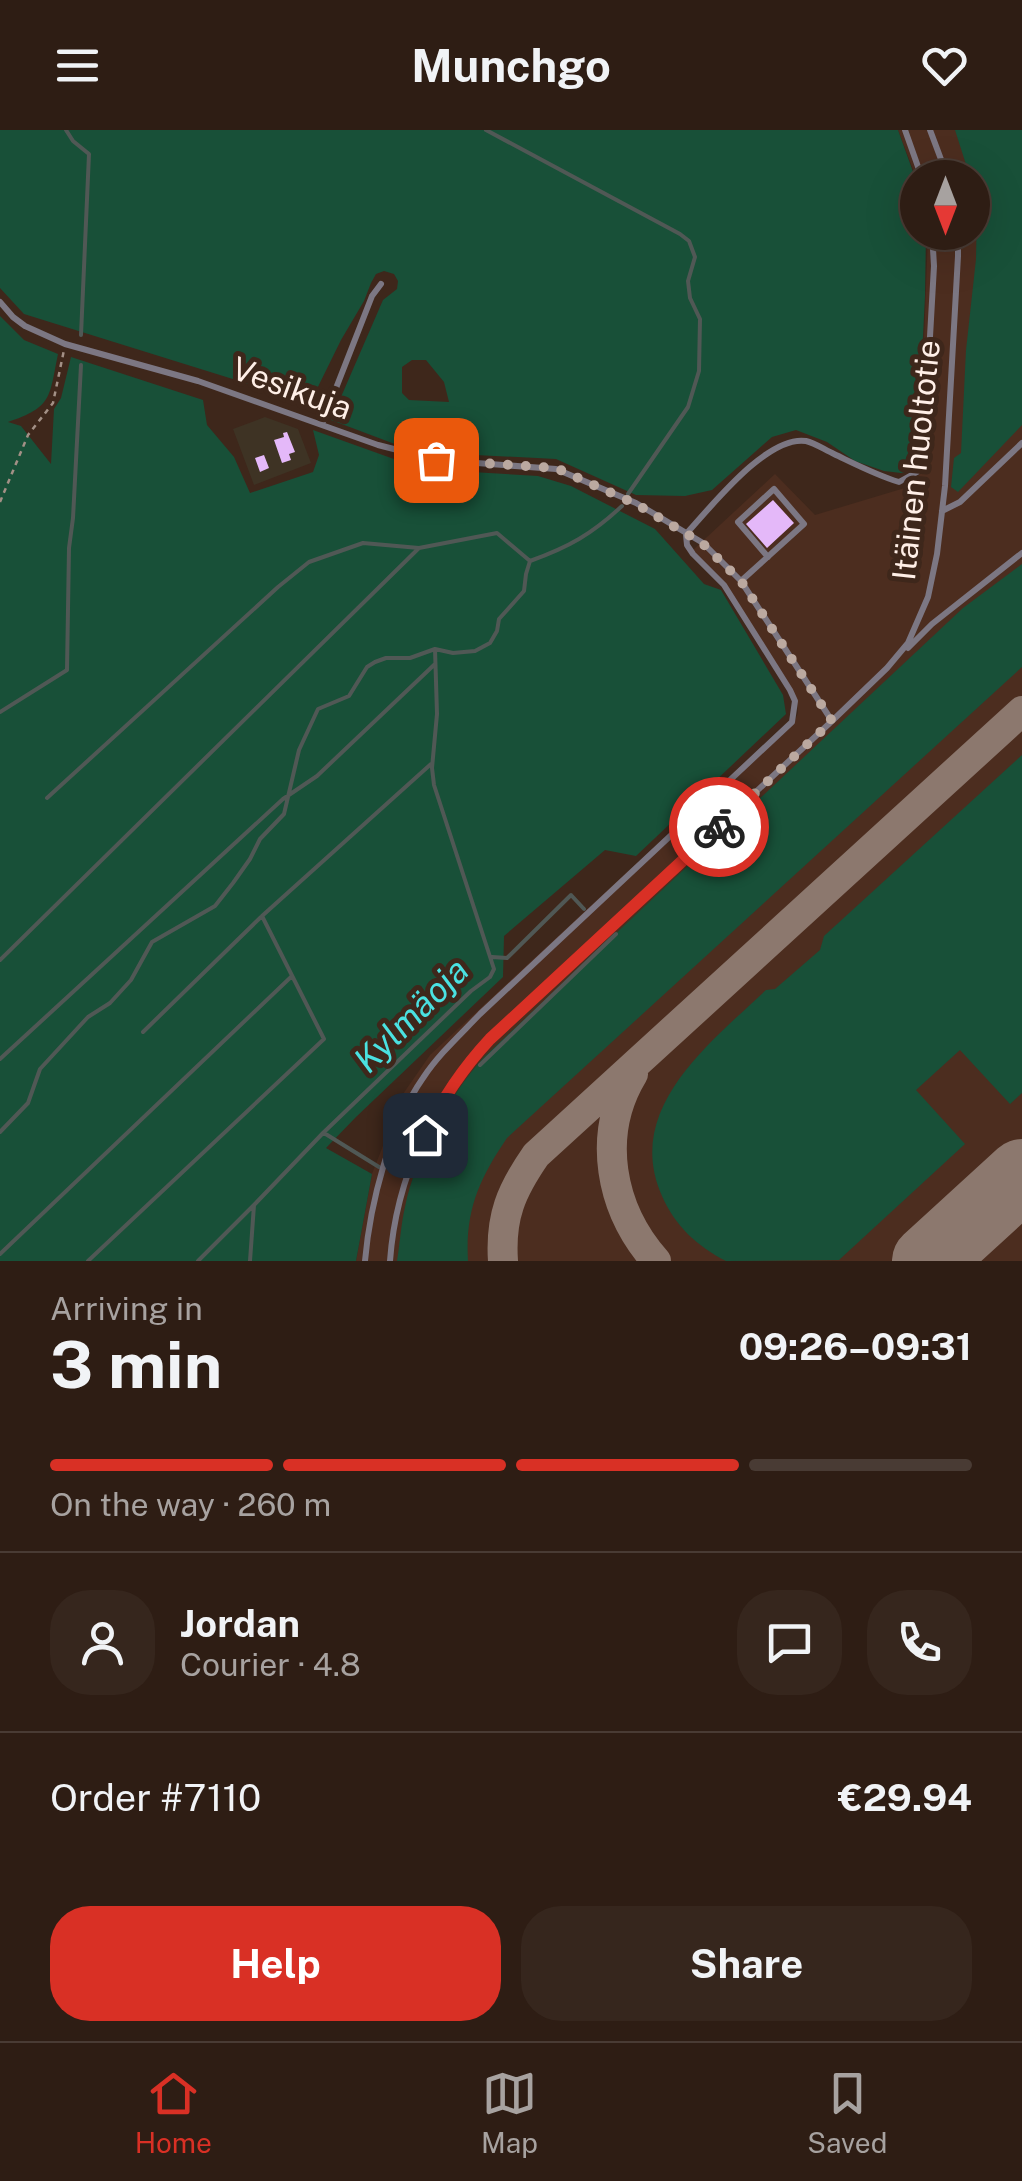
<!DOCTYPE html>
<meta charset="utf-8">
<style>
body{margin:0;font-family:"Public Sans",sans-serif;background:#36261d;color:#f1f3f6;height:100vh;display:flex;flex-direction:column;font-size:38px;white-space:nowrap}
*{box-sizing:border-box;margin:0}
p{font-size:32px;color:#a7a2a0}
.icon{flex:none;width:55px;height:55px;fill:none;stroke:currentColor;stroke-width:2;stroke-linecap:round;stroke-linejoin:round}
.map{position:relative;height:1131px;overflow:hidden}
.panel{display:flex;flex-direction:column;background:#2e1d14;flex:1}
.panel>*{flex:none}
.needle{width:65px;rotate:180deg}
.fabs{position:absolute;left:900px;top:30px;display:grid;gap:20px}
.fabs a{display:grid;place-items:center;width:90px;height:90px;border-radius:50%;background:#2e1d14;box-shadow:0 10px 40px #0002,0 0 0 2px #493b34;font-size:50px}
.pin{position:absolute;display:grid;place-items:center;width:85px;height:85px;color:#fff;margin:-42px;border-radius:20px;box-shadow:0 5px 15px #0006}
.courier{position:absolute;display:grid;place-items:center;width:100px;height:100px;margin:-50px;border:8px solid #d93025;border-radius:50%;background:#fff;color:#222;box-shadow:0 2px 12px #0007}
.summary em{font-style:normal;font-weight:700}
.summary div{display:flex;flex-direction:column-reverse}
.summary{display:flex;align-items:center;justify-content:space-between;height:170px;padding:0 50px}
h1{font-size:65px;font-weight:700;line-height:75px}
.bar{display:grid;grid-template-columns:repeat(4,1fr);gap:15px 10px;align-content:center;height:120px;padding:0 50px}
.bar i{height:12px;border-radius:8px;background:#493b34}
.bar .selected{background:#d93025}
.bar p{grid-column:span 4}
.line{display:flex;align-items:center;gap:25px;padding:0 50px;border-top:2px solid #493b34}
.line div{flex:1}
.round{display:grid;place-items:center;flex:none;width:105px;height:105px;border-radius:40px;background:#36261d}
.primary-button{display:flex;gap:20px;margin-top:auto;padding:20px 50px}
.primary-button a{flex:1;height:115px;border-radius:40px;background:#d93025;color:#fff;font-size:40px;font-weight:700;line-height:115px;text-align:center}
.primary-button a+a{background:#36261d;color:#f1f3f6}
header{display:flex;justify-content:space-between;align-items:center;height:130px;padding:0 50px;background:#2e1d14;font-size:45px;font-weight:700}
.menu{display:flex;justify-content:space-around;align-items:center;height:140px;border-top:2px solid #493b34;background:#2e1d14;font-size:28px;color:#a7a2a0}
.menu a{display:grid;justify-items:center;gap:5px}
.menu .selected{color:#d93025}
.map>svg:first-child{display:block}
.industrial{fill:#3e3324}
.built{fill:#4c2d1f}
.green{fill:#185038;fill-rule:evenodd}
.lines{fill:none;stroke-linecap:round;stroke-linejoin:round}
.stream{stroke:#505855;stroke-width:4}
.taxiway{stroke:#8c786e;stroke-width:30}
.runway{stroke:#8c786e;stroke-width:72}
.building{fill:#e4b8f9}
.path{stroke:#a39086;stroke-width:2.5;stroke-dasharray:5 5;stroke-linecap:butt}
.lane{stroke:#7c7783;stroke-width:6}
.done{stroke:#bba9a0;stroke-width:10;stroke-dasharray:0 18}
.route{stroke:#d93025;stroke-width:12}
.labels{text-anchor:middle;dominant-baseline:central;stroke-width:10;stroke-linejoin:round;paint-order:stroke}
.street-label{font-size:32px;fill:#ffefe7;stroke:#3e271b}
.water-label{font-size:35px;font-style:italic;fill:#4ae1e1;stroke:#3e271b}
</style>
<header><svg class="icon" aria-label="menu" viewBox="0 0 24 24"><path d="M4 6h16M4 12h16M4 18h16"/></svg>Munchgo<svg class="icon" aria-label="heart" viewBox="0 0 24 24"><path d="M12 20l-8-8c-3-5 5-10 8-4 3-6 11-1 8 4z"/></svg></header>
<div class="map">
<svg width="1022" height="1131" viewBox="0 0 1022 1131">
<rect width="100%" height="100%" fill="#3e271b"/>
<path class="industrial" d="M265,287L298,299L311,333L254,355L233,299Z"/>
<path class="built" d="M898,0H1022V1131H356L372,1044L403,964L430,925L627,742L780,607L794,593L798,583L797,570L723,450L693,420L775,344L815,385L908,357L919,345L928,103L972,102V48H918L917,50Z"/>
<path class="green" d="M0,0H898L916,50L918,102L926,103L925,166L917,327L911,340L901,343L884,341L855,331L827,312L796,300L772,307L712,360L685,366L636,365L556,329L416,322L331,290L383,170L397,159L398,151L394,144L384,141L376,144L371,153L364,171L341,210L310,273L24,184L0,158ZM412,230H426L444,252L449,272L409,270L402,263V237Z
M955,0H1022V295L958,362L951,357L954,328L961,323L966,220L976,129L977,79L972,48L970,47Z
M0,186L24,210L58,224C49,267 53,277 8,292L21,296L51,334L54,279L61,268L71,227L203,270L207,295L234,327L250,363L313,342L319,325L313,300L405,333L438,340L538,346L571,356L655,399L704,454L721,460L783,565L786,584L636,726L605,720L504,806L503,847L356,987L326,1018L372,1044L356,1131H0Z
M1022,434V537L507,1008C479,1049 465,1081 468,1131H397C400,1113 401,1094 405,1077C415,1026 451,963 485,926L963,478Z
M1022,625V963L1010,974L960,920L916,960L965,1014L839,1130L726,1131C697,1116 675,1096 662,1066C623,979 710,913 766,860L775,859L820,820L824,806Z"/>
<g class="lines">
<path class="stream" d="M66,0L73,11L89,24L81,205
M486,0L680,104L689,111L695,127L688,151L690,168L700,189L699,241L688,277L628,364
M0,582L67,540L69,418L73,388L81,235
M47,668L278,457L309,432L363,413L419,418
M492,827L507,828L571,765L584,779
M0,830L419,418L497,403L530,431
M143,902L261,787
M0,929L283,669L317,646L435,534
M480,935L616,804
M0,1002L28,973L40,939L88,887L110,873L131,850L152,812L215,776L233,753L250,729L260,709L284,684L299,620L318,579L349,566L367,537L375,532L386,528H410L435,519L453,523L475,521L490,513L497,501L499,489L524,461L526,444L530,431C569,417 592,404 622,376
M324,1003L379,1037
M0,1124L292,846
M88,1131L324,909L262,786L431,634
M198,1131L254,1075
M250,1131L254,1075L323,1003L471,861L490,847L494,839L434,655L432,638L437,584L435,519"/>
<path class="taxiway" d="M633,944C596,1005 610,1079 656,1131
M503,1131C500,1087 511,1061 536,1025L1022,581"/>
<path class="runway" d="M928,1131L1022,1045"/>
</g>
<path class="building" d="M287,302L295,322L289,324L291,330L282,333L274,310L284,307L283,303Z
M264,325L269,338L260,342L255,328Z
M773,370L794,393L767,418L746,394Z"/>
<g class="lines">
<path class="path" d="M0,372L28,305L53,273L64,220"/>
<path class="lane" d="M905,0L922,48
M930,0L948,48
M0,172L13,187L25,196L65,214L198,251L378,315L437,330L556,339L636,373L703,413L741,451L832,591
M322,294L372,166L381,154
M942,381L960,372L1022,313
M686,404C711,377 767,305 806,311C815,313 825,320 834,324C855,334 876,345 899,352L917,342L923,330L934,136L932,102
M741,451L804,394L774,359L738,392L768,427
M908,518L932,494L1022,423
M365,1131C370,1074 390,995 423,948C439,924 460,905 480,884L792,592L795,571L790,560L724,455L693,424L687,415L686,405
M390,1131C396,1048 433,968 490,909L832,591L887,538L908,513L928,467L937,424L945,356L958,126V102"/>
</g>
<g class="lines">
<path class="done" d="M436,330L556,338L636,374L702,413L741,451L832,591L719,697"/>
<path class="route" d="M425,1005C442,969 463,938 490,909L719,697"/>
</g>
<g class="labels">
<g class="street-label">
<text transform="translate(292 258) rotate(20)">Vesikuja</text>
<text transform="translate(916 330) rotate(-84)">Itäinen huoltotie</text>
</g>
<g class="water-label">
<text transform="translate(411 885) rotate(-45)">Kylmäoja</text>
</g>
</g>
</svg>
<div class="fabs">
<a><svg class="needle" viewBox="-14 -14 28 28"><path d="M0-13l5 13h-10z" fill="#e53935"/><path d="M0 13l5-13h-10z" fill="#a7a2a0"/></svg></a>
</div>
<div class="pin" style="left:436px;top:330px;background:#ea580c"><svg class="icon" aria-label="bag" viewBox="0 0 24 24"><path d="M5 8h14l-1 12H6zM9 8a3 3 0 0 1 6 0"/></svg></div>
<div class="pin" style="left:425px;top:1005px;background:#1f2937"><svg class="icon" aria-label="home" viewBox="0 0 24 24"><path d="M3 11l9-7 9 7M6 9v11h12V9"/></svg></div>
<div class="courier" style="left:719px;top:697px"><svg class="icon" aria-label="bike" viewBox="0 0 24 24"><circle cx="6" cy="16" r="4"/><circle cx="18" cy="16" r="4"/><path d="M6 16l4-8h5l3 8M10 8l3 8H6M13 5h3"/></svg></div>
</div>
<section class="panel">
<div class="summary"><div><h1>3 min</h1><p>Arriving in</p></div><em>09:26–09:31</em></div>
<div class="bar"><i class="selected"></i><i class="selected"></i><i class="selected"></i><i></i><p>On the way · 260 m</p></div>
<div class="line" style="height:180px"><a class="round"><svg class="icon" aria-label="person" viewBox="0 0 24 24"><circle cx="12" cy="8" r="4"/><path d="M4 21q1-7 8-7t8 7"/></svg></a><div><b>Jordan</b><p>Courier · 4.8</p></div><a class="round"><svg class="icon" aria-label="chat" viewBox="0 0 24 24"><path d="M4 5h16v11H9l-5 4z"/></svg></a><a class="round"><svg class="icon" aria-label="phone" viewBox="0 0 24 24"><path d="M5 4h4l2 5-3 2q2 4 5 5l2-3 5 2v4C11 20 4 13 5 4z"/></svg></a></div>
<div class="line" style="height:130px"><div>Order #7110</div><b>€29.94</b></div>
<div class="primary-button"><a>Help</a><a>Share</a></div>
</section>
<nav class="menu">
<a class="selected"><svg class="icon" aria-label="home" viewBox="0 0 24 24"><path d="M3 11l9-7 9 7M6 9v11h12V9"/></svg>Home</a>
<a><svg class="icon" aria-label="map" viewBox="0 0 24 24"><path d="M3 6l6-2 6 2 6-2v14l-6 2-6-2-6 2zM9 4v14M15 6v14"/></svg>Map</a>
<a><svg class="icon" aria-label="saved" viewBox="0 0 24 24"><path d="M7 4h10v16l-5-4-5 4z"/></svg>Saved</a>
</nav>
